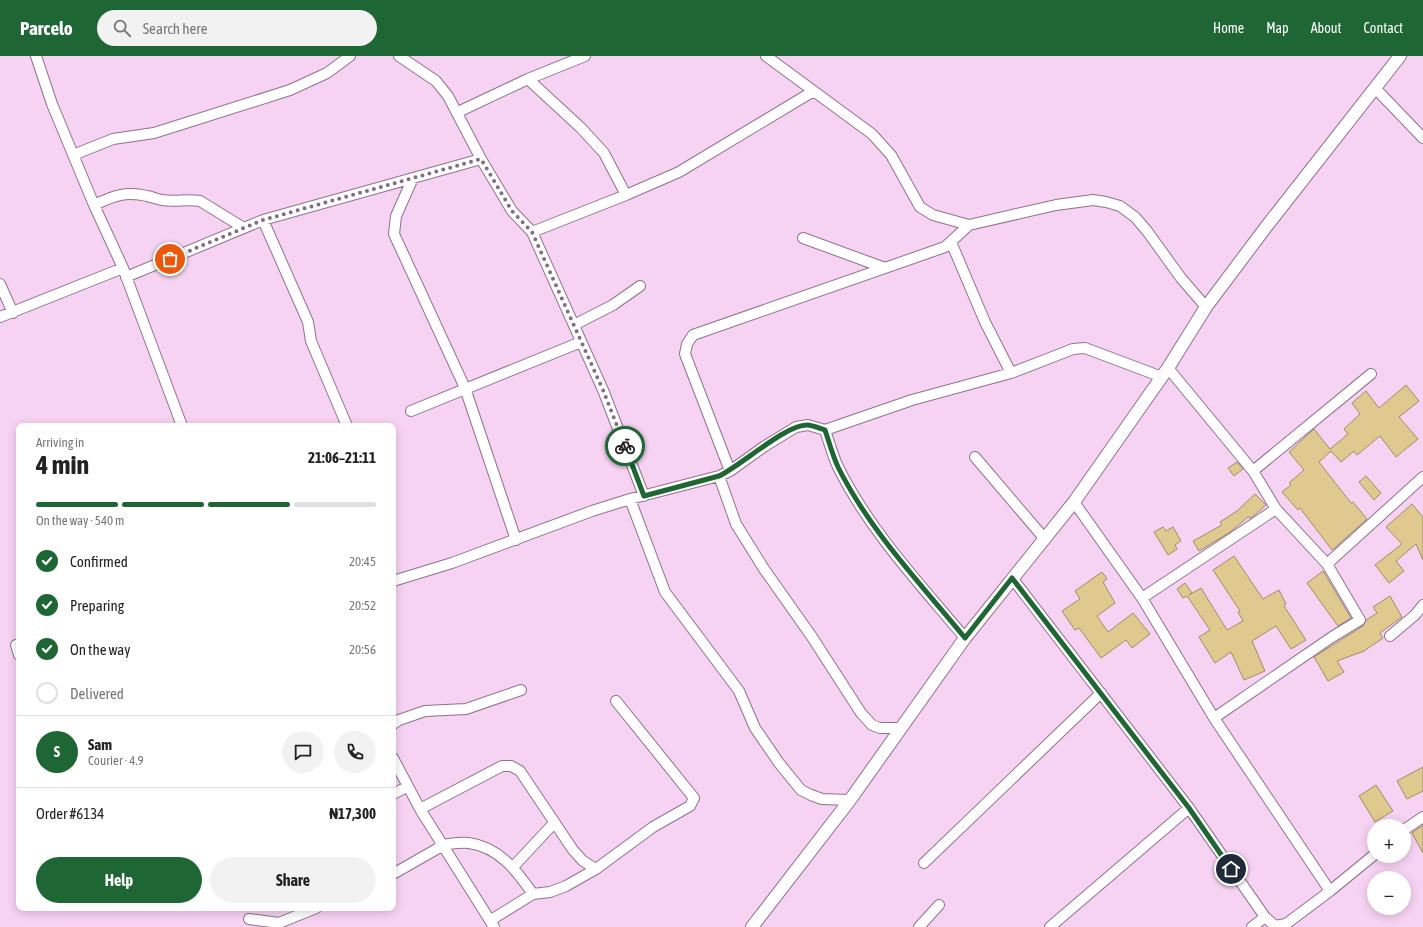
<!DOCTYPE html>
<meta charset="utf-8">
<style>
body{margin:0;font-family:"Asap Condensed",sans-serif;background:#f2f2f2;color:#222;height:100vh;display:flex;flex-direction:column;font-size:15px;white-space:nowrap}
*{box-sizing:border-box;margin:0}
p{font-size:13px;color:#767676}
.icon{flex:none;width:22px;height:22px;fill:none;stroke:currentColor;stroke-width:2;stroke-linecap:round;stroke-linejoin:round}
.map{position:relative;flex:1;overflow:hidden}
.details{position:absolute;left:16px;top:367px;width:380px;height:488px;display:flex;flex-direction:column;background:#fff;border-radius:8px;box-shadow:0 2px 10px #0003}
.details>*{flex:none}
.controls{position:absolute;left:1367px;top:763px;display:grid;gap:8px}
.controls a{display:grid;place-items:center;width:44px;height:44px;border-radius:50%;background:#fff;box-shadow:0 2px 10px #0003;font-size:20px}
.pin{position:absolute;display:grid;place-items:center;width:34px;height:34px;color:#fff;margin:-17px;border:2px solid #fff;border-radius:50%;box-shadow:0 1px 4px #0007}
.courier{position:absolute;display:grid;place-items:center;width:40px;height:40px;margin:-20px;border:3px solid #1e6633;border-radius:50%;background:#fff;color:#222;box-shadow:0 1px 5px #0007}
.headline em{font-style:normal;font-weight:700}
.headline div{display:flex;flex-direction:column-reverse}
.headline{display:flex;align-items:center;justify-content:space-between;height:68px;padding:0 20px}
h1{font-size:26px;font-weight:700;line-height:30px}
.bar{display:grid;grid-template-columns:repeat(4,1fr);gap:6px 4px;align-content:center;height:48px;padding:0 20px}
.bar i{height:5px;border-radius:3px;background:#e0e0e0}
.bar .selected{background:#1e6633}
.bar p{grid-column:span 4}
.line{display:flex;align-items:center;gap:10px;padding:0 20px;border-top:1px solid #e0e0e0}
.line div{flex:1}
.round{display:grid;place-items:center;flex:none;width:42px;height:42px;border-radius:21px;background:#f2f2f2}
ol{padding:0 20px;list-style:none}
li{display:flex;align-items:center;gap:12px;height:44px}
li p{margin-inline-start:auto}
li .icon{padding:4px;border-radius:50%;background:#1e6633;color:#fff;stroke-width:4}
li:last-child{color:#767676}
li i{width:22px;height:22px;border:2px solid #e0e0e0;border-radius:50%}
.primary-button{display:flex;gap:8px;margin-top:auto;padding:8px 20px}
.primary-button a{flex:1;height:46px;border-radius:24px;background:#1e6633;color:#fff;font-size:16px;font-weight:700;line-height:46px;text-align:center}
.primary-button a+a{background:#f2f2f2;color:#222}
header{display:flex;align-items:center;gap:24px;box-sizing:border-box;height:56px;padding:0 20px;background:#1e6633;color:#fff}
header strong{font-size:19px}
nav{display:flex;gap:22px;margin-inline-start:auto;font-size:14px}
.search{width:280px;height:36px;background:#f2f2f2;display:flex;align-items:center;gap:10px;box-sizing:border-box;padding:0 14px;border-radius:22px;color:#767676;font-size:15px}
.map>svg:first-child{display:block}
.building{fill:#dfc98e;stroke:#9d8e67}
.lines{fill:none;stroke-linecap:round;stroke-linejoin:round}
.minor-casing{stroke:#91718e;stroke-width:12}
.tertiary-casing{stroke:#91718e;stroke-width:14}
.minor{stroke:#fff;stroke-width:10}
.tertiary{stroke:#fff;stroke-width:12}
.done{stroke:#836d81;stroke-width:4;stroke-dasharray:0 7.2}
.route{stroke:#1e6633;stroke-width:5}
</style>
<header>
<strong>Parcelo</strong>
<div class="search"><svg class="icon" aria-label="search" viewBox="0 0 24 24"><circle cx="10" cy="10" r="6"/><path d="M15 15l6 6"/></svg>Search here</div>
<nav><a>Home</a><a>Map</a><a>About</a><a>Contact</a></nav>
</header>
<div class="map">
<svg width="1423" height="871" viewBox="0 0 1423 871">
<rect width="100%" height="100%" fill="#f7d3f3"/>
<path class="building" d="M1406,329L1419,345L1399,361L1418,383L1396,401L1380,380L1357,399L1354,395L1341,406L1331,395L1319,406L1351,447L1353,446L1367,463L1332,494L1300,452L1298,454L1282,436L1291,429L1289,427L1304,414L1289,396L1314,373L1330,393L1348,378L1344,373L1360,358L1352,347L1366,335L1379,352Z
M1237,406L1243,413L1234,420L1228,412Z
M1366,420L1381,437L1374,444L1359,426Z
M1255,438L1266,449L1251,462L1248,461L1230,476L1199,495L1193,485L1222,469L1220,466L1237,455Z
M1412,448L1423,461V504L1416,488L1396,505L1404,515L1389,527L1375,509L1402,488L1386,471Z
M1163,471L1166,475L1173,471L1181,485L1175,489L1177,493L1168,499L1154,476Z
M1234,500L1263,543L1279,534L1286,548L1284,550L1306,584L1291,593L1276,570L1252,585L1265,615L1244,624L1231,596L1215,607L1199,581L1210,574L1187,540L1183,542L1177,533L1185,527L1192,537L1189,539L1201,532L1227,574L1243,565L1238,556L1240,555L1213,514Z
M1323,515L1351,562L1338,570L1307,527Z
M1102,516L1107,523L1103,526L1115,547L1097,560L1108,576L1133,557L1150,578L1132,592L1126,584L1101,602L1079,572L1075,574L1062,555L1080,543L1075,535Z
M1390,540L1402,561L1380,577L1383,582L1364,595L1337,605L1344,616L1328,625L1314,601L1363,570L1366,564L1377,557L1373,551Z
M1423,711V735L1407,743L1397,725Z
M1376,729L1393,755L1375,766L1359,740Z
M1423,769V797L1412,777Z"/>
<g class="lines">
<g class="minor-casing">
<path id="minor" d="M36,0L52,48L94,149L123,212L182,370
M399,0L436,25L448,40L481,103L512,155L532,176L603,334L644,440
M766,0L872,78L891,99L920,151L933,159L969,169L1056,149L1093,144L1106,146L1120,150L1135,161L1147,175L1181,222L1206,251
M528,23L581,72L604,97L626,139
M1375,32L1423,82
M458,56L528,23L585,0
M73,99L113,83L154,77L290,34L327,17L350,0
M413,122L396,160L394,178L465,332L516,484
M94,149C114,140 125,135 147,140C152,141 157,143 162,144C175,146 187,143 200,145L244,172
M263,164L308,266L311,285L347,370
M532,176L626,139L679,116L812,36
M803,182L885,212
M951,186L985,266L1011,317
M126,221L263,164L481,103
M0,228L13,257
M0,261L123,212
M574,269L613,249L640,230
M1168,312L1253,415L1276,453L1327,508L1360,564L1332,581L1214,662
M411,355L581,286
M825,374C829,386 833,400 838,411C870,475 919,527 965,582
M975,401L1044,482
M730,415L685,298L687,288L693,279L945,191L969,169
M1253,415L1371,318
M719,420L736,468L764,513L812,581L861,657L872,669L880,672H901
M630,443L665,536L739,635L755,672L779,707L801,734L811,739L822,743L850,744
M1074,446L1142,542L1214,662L1330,835
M1327,508L1423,421
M1012,522L1189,752L1265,861L1275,870L1286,868L1330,835L1374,799
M393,525L452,507L592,455L630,443L719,420L730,415L765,390L796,371L808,369L825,374L912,344L1011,317L1073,293L1085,292L1162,321
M1142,542L1276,453
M1390,580L1415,559L1423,549
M16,589L19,599
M393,668L399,664L425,655L466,653L521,634
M393,702L420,753L494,871
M393,738L407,731
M420,753L502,710H511L520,715L573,794L583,805L596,813
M1404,774L1423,761
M441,789C450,788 460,786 469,787C499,791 517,815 533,838
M924,807L1101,637
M513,811L554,767
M393,818L442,790
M249,863L279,867L316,852
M491,864L533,838L550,836L566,830L596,813L653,771L690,750L694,742L616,645
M919,871L939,849
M1050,871L1189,752
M1252,871L1265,861"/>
</g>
<g class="tertiary-casing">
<path id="tertiary" d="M752,871L850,744L965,582L1074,446L1168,312L1206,251L1266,171L1400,0"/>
</g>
<use href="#minor" class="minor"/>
<use href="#tertiary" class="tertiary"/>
</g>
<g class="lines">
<path class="done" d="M170,203L263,164L481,103L512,155L532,176L603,334L625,390"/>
<path class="route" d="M625,390L644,440L719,420C742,409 785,369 807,369C812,369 819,372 825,374C829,386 833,400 838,411C870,475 920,527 965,582L1012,522L1189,752L1231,813"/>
</g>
</svg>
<div class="controls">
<a>+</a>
<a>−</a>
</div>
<div class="pin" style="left:170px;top:203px;background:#ea580c"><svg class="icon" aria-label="bag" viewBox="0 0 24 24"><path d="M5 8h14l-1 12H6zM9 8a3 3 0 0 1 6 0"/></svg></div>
<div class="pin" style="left:1231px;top:813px;background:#1f2937"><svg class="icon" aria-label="home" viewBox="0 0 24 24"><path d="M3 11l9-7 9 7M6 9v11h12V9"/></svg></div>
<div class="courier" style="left:625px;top:390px"><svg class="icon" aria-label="bike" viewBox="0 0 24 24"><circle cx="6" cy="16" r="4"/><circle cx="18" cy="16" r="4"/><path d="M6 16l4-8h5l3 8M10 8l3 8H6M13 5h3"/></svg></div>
<section class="details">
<div class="headline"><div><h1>4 min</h1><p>Arriving in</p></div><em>21:06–21:11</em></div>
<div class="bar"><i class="selected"></i><i class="selected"></i><i class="selected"></i><i></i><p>On the way · 540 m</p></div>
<ol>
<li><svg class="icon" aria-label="check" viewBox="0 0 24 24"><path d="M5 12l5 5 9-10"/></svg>Confirmed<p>20:45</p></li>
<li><svg class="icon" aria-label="check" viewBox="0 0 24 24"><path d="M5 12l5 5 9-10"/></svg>Preparing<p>20:52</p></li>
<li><svg class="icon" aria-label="check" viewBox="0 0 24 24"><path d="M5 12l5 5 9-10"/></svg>On the way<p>20:56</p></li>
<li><i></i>Delivered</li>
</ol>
<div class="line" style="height:72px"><b class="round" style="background:#1e6633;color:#fff">S</b><div><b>Sam</b><p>Courier · 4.9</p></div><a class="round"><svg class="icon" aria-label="chat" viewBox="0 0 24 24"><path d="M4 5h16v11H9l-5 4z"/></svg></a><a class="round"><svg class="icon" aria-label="phone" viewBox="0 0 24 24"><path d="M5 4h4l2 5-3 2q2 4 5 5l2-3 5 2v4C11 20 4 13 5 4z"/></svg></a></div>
<div class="line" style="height:52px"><div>Order #6134</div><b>₦17,300</b></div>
<div class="primary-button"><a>Help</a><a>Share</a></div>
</section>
</div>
